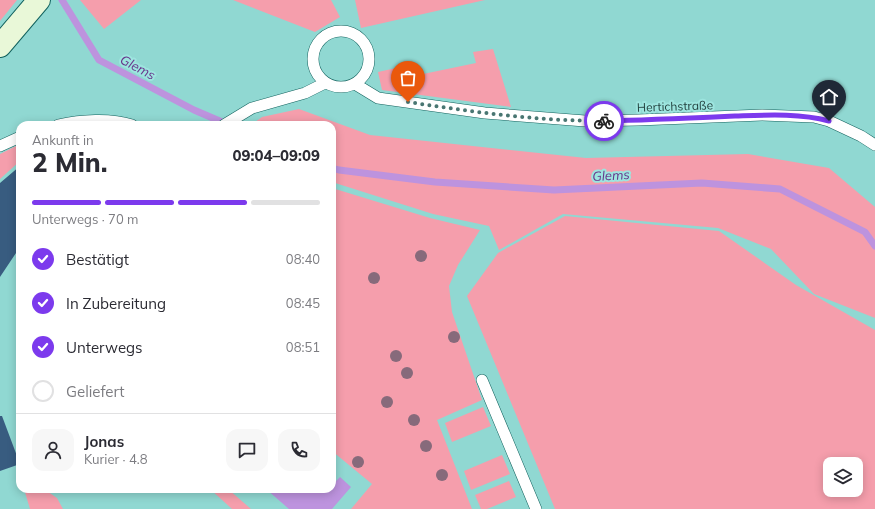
<!DOCTYPE html>
<html lang="de">
<meta charset="utf-8">
<style>
body{margin:0;font-family:Mulish,sans-serif;background:#f7f7f7;color:#2b2b33;height:100vh;display:flex;flex-direction:column;font-size:15px;white-space:nowrap}
*{box-sizing:border-box;margin:0}
p{font-size:13px;color:#7c7c81}
.icon{flex:none;width:22px;height:22px;fill:none;stroke:currentColor;stroke-width:2;stroke-linecap:round;stroke-linejoin:round}
.map{position:relative;flex:1;overflow:hidden}
.panel{position:absolute;left:16px;top:121px;width:320px;height:372px;display:flex;flex-direction:column;background:#fff;border-radius:12px;box-shadow:0 2px 10px #0003}
.panel>*{flex:none}
.tools{position:absolute;left:823px;top:457px;display:grid;gap:8px}
.tools a{display:grid;place-items:center;width:40px;height:40px;border-radius:8px;background:#fff;box-shadow:0 2px 10px #0003;font-size:20px}
.pin{position:absolute;display:grid;place-items:center;width:34px;height:34px;color:#fff;margin:-41px -17px;border-radius:50% 50% 50% 0;rotate:-45deg;box-shadow:0 0 4px #0007}
.pin .icon{rotate:45deg}
.courier{position:absolute;display:grid;place-items:center;width:40px;height:40px;margin:-20px;border:3px solid #7c3aed;border-radius:50%;background:#fff;color:#222;box-shadow:0 1px 5px #0007}
.head em{font-style:normal;font-weight:800}
.head div{display:flex;flex-direction:column-reverse}
.head{display:flex;align-items:center;justify-content:space-between;height:68px;padding:0 16px}
h1{font-size:26px;font-weight:800;line-height:30px}
.bar{display:grid;grid-template-columns:repeat(4,1fr);gap:6px 4px;align-content:center;height:48px;padding:0 16px}
.bar i{height:5px;border-radius:3px;background:#e1e1e2}
.bar .current{background:#7c3aed}
.bar p{grid-column:span 4}
.line{display:flex;align-items:center;gap:10px;padding:0 16px;border-top:1px solid #e1e1e2}
.line div{flex:1}
.round{display:grid;place-items:center;flex:none;width:42px;height:42px;border-radius:12px;background:#f7f7f7}
ol{padding:0 16px;list-style:none}
li{display:flex;align-items:center;gap:12px;height:44px}
li p{margin-inline-start:auto}
li .icon{padding:4px;border-radius:50%;background:#7c3aed;color:#fff;stroke-width:4}
li:last-child{color:#7c7c81}
li i{width:22px;height:22px;border:2px solid #e1e1e2;border-radius:50%}
.map>svg:first-child{display:block}
.green{fill:#f59eac;fill-rule:evenodd}
.water{fill:#bd93de}
.lines{fill:none;stroke-linecap:round;stroke-linejoin:round}
.stream{stroke:#bd93de;stroke-width:7}
.building{fill:#385c80}
.service-casing{stroke:#12625e;stroke-width:12}
.secondary-casing{stroke:#12625e;stroke-width:24}
.service{stroke:#fff;stroke-width:11}
.secondary{stroke:#e9f8d8;stroke-width:22}
.tree{fill:#876a7b}
.done{stroke:#497672;stroke-width:4;stroke-dasharray:0 7.2}
.route{stroke:#7c3aed;stroke-width:5}
.labels{text-anchor:middle;dominant-baseline:central;stroke-width:4;stroke-linejoin:round;paint-order:stroke}
.street-label{font-size:12px;fill:#23413f;stroke:#9de5df}
.water-label{font-size:13px;font-style:italic;fill:#67338a;stroke:#9de5df}
</style>
<div class="map">
<svg width="875" height="509" viewBox="0 0 875 509">
<rect width="100%" height="100%" fill="#90d8d2"/>
<path class="green" d="M0,0H17L0,21Z
M80,0H141L104,29Z
M233,0H331L340,17L315,32Z
M355,0H485L361,28Z
M493,49L511,107L382,90L378,72L396,68L399,79L476,63L473,52Z
M299,109L370,135L586,158L748,154L829,168L875,207V318L814,294L771,249L718,228L563,214L499,250L489,226L433,214L332,182V125H251L262,117Z
M20,144V161L0,179V154Z
M332,188L430,218L480,230L458,265L449,286L452,312L482,400L437,420L472,509H351L372,484L332,451Z
M565,216L719,231L796,285L875,330V509H555L467,296L498,253ZM830,464H856V490H830Z
M483,407L491,426L452,442L445,423Z
M502,455L510,474L471,490L464,471Z
M509,481L516,497L487,509H481L475,495Z
M24,489H44L57,498L63,509H30Z
M210,489H228L251,509H232Z"/>
<path class="water" d="M340,477L351,487L332,509H289L266,489H332V478L336,481Z"/>
<g class="lines">
<path class="stream" d="M62,0L99,60L194,110L229,125
M332,168L339,170L435,182L554,190L702,183L780,189L865,232L875,246"/>
</g>
<path class="building" d="M20,166V247L0,277V183Z
M0,416H2L20,464L0,471Z"/>
<g class="lines">
<g class="service-casing">
<path id="service" d="M313 59a28 28 0 1 1 56 0a28 28 0 1 1-56 0Z
M355,84L378,98L485,113L521,116L585,121L638,120L762,115L814,117L829,121L861,136L875,145
M58,125C81,120 110,118 132,125
M224,125L252,108L305,93L325,83
M0,146L20,137
M482,380L536,509"/>
</g>
<g class="secondary-casing">
<path id="secondary" d="M0,46L39,0"/>
</g>
<use href="#service" class="service"/>
<use href="#secondary" class="secondary"/>
</g>
<g class="tree">
<circle cx="421" cy="256" r="6"/>
<circle cx="374" cy="278" r="6"/>
<circle cx="454" cy="337" r="6"/>
<circle cx="396" cy="356" r="6"/>
<circle cx="407" cy="373" r="6"/>
<circle cx="387" cy="402" r="6"/>
<circle cx="414" cy="420" r="6"/>
<circle cx="426" cy="446" r="6"/>
<circle cx="358" cy="462" r="6"/>
<circle cx="442" cy="475" r="6"/>
</g>
<g class="lines">
<path class="done" d="M408,102C473,112 538,121 604,121"/>
<path class="route" d="M604,121C648,120 691,118 735,116C766,115 799,113 829,121"/>
</g>
<g class="labels">
<g class="street-label">
<text transform="translate(675 106) rotate(-2)">Hertichstraße</text>
</g>
<g class="water-label">
<text transform="translate(138 67) rotate(28)">Glems</text>
<text transform="translate(611 175) rotate(-3)">Glems</text>
</g>
</g>
</svg>
<div class="tools">
<a><svg class="icon" aria-label="layers" viewBox="0 0 24 24"><path d="M12 4l9 5-9 5-9-5zM3 14l9 5 9-5"/></svg></a>
</div>
<div class="pin" style="left:408px;top:102px;background:#ea580c"><svg class="icon" aria-label="bag" viewBox="0 0 24 24"><path d="M5 8h14l-1 12H6zM9 8a3 3 0 0 1 6 0"/></svg></div>
<div class="pin" style="left:829px;top:121px;background:#1f2937"><svg class="icon" aria-label="home" viewBox="0 0 24 24"><path d="M3 11l9-7 9 7M6 9v11h12V9"/></svg></div>
<div class="courier" style="left:604px;top:121px"><svg class="icon" aria-label="bike" viewBox="0 0 24 24"><circle cx="6" cy="16" r="4"/><circle cx="18" cy="16" r="4"/><path d="M6 16l4-8h5l3 8M10 8l3 8H6M13 5h3"/></svg></div>
<section class="panel">
<div class="head"><div><h1>2 Min.</h1><p>Ankunft in</p></div><em>09:04–09:09</em></div>
<div class="bar"><i class="current"></i><i class="current"></i><i class="current"></i><i></i><p>Unterwegs · 70 m</p></div>
<ol>
<li><svg class="icon" aria-label="check" viewBox="0 0 24 24"><path d="M5 12l5 5 9-10"/></svg>Bestätigt<p>08:40</p></li>
<li><svg class="icon" aria-label="check" viewBox="0 0 24 24"><path d="M5 12l5 5 9-10"/></svg>In Zubereitung<p>08:45</p></li>
<li><svg class="icon" aria-label="check" viewBox="0 0 24 24"><path d="M5 12l5 5 9-10"/></svg>Unterwegs<p>08:51</p></li>
<li><i></i>Geliefert</li>
</ol>
<div class="line" style="height:72px"><a class="round"><svg class="icon" aria-label="person" viewBox="0 0 24 24"><circle cx="12" cy="8" r="4"/><path d="M4 21q1-7 8-7t8 7"/></svg></a><div><b>Jonas</b><p>Kurier · 4.8</p></div><a class="round"><svg class="icon" aria-label="chat" viewBox="0 0 24 24"><path d="M4 5h16v11H9l-5 4z"/></svg></a><a class="round"><svg class="icon" aria-label="phone" viewBox="0 0 24 24"><path d="M5 4h4l2 5-3 2q2 4 5 5l2-3 5 2v4C11 20 4 13 5 4z"/></svg></a></div>
</section>
</div>
